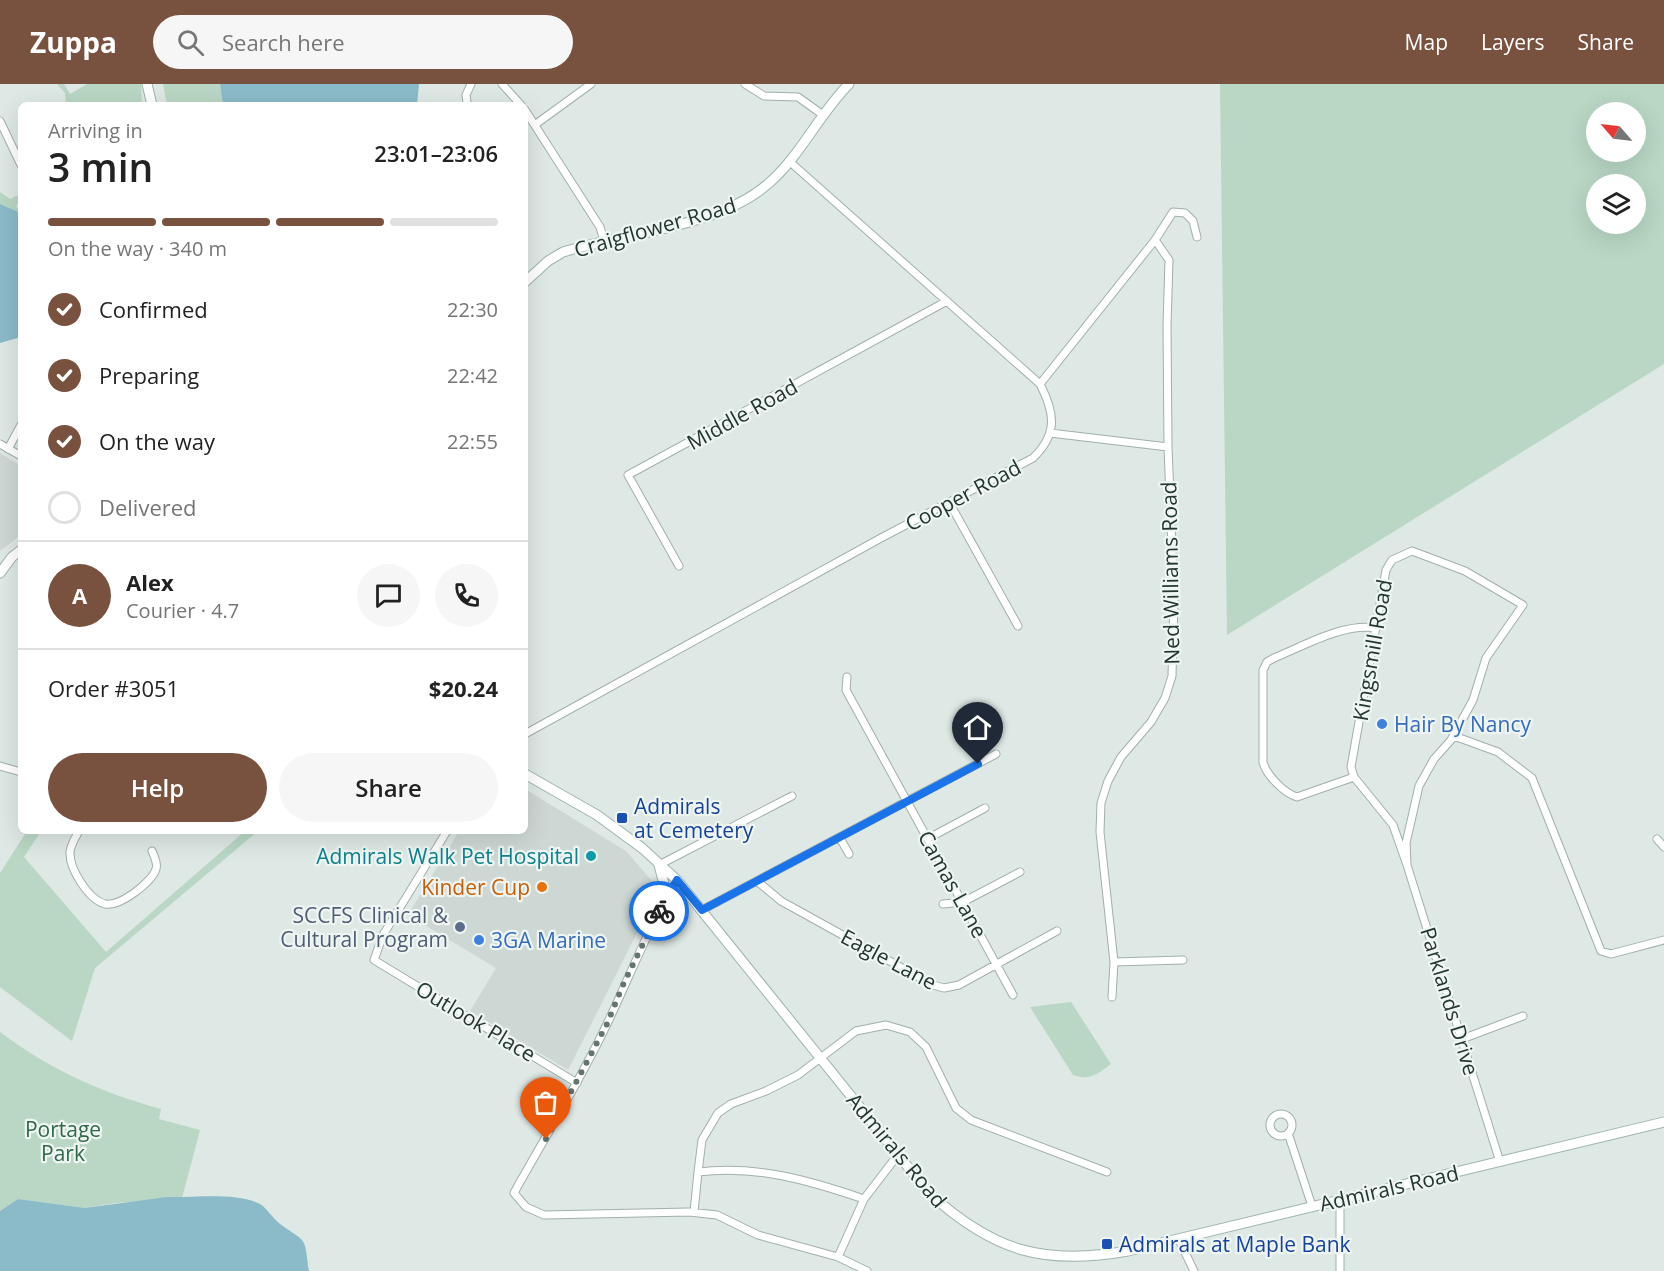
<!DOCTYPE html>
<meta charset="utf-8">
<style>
body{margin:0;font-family:"Open Sans",sans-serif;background:#f6f6f6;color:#222;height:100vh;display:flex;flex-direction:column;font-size:22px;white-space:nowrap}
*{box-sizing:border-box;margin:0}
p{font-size:20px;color:#767676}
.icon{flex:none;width:33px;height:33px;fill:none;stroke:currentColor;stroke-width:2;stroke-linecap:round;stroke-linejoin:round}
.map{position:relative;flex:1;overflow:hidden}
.sheet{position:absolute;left:18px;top:18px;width:510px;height:732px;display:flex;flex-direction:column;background:#fff;border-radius:9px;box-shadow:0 6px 24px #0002}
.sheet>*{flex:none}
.needle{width:39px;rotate:298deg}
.buttons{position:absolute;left:1586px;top:18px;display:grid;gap:12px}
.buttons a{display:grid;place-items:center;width:60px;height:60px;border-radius:50%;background:#fff;box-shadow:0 6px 24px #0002;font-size:30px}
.pin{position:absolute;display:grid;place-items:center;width:51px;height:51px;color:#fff;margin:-62px -26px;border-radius:50% 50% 50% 0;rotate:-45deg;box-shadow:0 0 6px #0007}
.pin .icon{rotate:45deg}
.courier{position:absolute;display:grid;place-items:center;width:60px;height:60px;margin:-30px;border:4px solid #1a73e8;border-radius:50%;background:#fff;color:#222;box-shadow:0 2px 8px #0007}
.overview em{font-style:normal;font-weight:600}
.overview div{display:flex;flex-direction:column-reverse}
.overview{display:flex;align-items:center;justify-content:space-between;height:102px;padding:0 30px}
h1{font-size:39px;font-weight:600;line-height:45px}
.bar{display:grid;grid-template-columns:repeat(4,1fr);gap:9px 6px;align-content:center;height:72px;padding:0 30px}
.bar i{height:8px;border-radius:4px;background:#e0e0e0}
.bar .selected{background:#78513f}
.bar p{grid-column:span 4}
.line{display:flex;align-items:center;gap:15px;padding:0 30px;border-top:2px solid #e0e0e0}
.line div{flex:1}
.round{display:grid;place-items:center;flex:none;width:63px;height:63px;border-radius:32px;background:#f6f6f6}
ol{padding:0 30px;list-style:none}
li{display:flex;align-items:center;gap:18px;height:66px}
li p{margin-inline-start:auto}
li .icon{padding:6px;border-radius:50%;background:#78513f;color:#fff;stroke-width:4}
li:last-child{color:#767676}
li i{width:33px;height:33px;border:3px solid #e0e0e0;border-radius:50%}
.primary-button{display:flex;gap:12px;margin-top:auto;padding:12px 30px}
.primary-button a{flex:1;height:69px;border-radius:36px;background:#78513f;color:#fff;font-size:24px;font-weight:600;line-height:69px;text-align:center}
.primary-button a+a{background:#f6f6f6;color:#222}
header{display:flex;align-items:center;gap:36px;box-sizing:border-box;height:84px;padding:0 30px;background:#78513f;color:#fff}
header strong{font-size:28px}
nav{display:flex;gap:33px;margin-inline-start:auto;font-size:21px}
.search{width:420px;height:54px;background:#f6f6f6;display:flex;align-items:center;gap:15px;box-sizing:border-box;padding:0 21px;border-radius:33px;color:#767676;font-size:22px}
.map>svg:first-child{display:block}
.built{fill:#cdd8d4}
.green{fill:#b9d7c4;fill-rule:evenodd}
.water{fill:#8bbac8}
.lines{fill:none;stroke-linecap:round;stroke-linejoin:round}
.minor-casing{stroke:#a2afab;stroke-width:9}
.secondary-casing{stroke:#9fb3ad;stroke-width:11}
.minor{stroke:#fff;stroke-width:7}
.secondary{stroke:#fff;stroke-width:9}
.done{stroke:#647470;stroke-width:6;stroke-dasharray:0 10.8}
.route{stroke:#1a73e8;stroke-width:8}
.shop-dot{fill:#3f7fe0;stroke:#eef5f2;stroke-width:2}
.transit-dot{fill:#1a4fb4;stroke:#eef5f2;stroke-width:2}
.culture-dot{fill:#0f9aa8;stroke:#eef5f2;stroke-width:2}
.food-dot{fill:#e8710a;stroke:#eef5f2;stroke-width:2}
.service-dot{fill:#5c6f8a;stroke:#eef5f2;stroke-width:2}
.labels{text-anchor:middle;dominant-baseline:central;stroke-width:4.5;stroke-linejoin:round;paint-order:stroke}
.street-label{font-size:21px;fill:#223632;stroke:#eef5f2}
.shop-label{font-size:21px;fill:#366cbe;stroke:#eef5f2;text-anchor:start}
.transit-label{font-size:21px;fill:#164399;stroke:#eef5f2;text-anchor:start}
.culture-label{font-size:21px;fill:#0d838f;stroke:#eef5f2;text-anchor:end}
.food-label{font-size:21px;fill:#c56008;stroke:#eef5f2;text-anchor:end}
.service-label{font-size:21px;fill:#4e5e75;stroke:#eef5f2;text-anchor:end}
.park-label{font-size:21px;fill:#30684a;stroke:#eef5f2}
</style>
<header>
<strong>Zuppa</strong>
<div class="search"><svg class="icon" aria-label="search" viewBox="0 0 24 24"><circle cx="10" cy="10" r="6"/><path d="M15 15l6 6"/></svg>Search here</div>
<nav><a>Map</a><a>Layers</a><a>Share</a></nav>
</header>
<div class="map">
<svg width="1664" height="1187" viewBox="0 0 1664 1187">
<rect width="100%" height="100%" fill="#dee8e4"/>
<path class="built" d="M0,369L21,382V451L0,467Z
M525,705L626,767L652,797L653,817L568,986L470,927L496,884L408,831L459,747H525Z"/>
<path class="green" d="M57,0H64L70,10L87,0H141L142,21H66L65,9Z
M163,0H220L223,21H167Z
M1220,0H1664V280L1227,551ZM1596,28H1635V68H1596ZM1596,100H1635V140H1596Z
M0,108L10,115L21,110L16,123L21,125V129L0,120Z
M27,747H41L24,773L106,868L245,747H258L95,884L72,957L0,903V789Z
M1071,918L1111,980C1097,990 1090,997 1073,991L1030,923Z
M0,948C49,985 102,1009 161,1025L159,1035L200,1046L182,1114L116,1119L85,1124L18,1115L0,1127Z"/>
<path class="water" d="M220,0H419L417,21H223Z
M0,120L21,129V253L0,259Z
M167,1113C193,1114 237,1108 260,1120C268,1125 272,1134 280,1140C308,1160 304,1151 309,1187H0V1127L18,1115L85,1124Z"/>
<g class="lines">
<g class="minor-casing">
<path id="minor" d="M502,0L521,21
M745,0L764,12L798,13L823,31
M467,18L466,11L471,0
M525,26L600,143L604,157
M0,37L21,81
M536,40L591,0
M1040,300L1155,156L1173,128L1185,129L1193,137L1197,153
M1050,349L1168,363
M0,360L21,372
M8,365L21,341
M949,418L1018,542
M679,482L628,391L947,217
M847,593L846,606L1013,911
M525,650L881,454L1033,374C1058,350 1055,329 1040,300L789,77
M1454,652L1498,668L1532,694L1601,867L1611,870L1664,856
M0,682L21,688
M1354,693L1297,713C1284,709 1266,691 1263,678V586L1267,578L1274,574C1304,562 1342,539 1376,544
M79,747C75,754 71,760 70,768C69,785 89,816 105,820C120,823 152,798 156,785C158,779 154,772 152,767
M447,747L383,851L374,876L577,999
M840,754L849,770
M929,754L985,724
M1657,755L1664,763
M659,781L792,712
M1407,781L1393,741L1354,693L1351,683L1386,486L1392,476L1412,467L1465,487L1523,521L1486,574L1473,616L1451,656L1434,675L1419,702L1406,759L1407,781L1500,1078
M677,796C649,842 630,892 607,940C579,999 545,1053 514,1109L526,1123L544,1131L689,1128L717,1131L758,1151L838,1173L867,1187
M757,797L781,817L933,901L944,904L959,901L1057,847
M943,820L963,818L1020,788
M702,826L996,670
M1114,878L1183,876
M1112,913L1114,878L1100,748L1101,719L1108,697L1121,673L1151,638L1165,614L1172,592L1174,517L1168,363L1167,241L1169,176L1155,156
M1462,955L1523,932
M1270 1041a11 11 0 1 1 22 0a11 11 0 1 1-22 0Z
M1288,1049L1312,1122
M698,1088L702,1056L718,1029L731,1020L766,1007L798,991L856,947L886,941L910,948L926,963L956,1024L971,1036L1107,1088
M694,1128L698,1088C757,1081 808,1096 864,1115
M1179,1156L1194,1187
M838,1173L864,1115L897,1072
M1340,1187V1115"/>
</g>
<g class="secondary-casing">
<path id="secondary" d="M147,0L152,21
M525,198L548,177L563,168C626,149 720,143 769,99C801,71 819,30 849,0
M0,489L12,473L21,466
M525,690L597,731L642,764L677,796L929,1109C993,1167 1043,1182 1128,1167L1664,1038
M659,781L664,800V818"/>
</g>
<use href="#minor" class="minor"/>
<use href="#secondary" class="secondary"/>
</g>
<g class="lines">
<path class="done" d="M546,1055L607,940L623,901L659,827"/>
<path class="route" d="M659,827L677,796L702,826L978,680"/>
</g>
<g class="shop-dot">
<circle cx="1382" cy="640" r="6"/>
<circle cx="479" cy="856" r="6"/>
</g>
<g class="transit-dot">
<rect x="616" y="728" width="12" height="12" rx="3"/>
<rect x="1101" y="1154" width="12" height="12" rx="3"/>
</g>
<circle class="culture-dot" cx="591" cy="772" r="6"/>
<circle class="food-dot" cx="542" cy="803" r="6"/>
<circle class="service-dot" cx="460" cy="843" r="6"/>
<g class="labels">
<g class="street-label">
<text transform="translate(655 143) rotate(-16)">Craigflower Road</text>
<text transform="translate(742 330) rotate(-29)">Middle Road</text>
<text transform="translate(963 411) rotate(-28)">Cooper Road</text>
<text transform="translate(1170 489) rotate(-91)">Ned Williams Road</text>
<text transform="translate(1372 566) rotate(-80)">Kingsmill Road</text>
<text transform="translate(953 800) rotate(61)">Camas Lane</text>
<text transform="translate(889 875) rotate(28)">Eagle Lane</text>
<text transform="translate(1450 917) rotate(73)">Parklands Drive</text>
<text transform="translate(476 937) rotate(31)">Outlook Place</text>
<text transform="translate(897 1066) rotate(50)">Admirals Road</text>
<text transform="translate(1389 1104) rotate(-13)">Admirals Road</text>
</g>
<g class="shop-label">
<text x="1394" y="640">Hair By Nancy</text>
<text x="491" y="856">3GA Marine</text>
</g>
<g class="transit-label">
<text x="634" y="722">Admirals<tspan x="634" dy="24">at Cemetery</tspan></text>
<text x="1119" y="1160">Admirals at Maple Bank</text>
</g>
<g class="culture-label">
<text x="579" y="772">Admirals Walk Pet Hospital</text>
</g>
<g class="food-label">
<text x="530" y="803">Kinder Cup</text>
</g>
<g class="service-label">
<text x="448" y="831">SCCFS Clinical &amp;<tspan x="448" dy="24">Cultural Program</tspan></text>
</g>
<g class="park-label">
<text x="63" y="1045">Portage<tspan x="63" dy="24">Park</tspan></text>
</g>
</g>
</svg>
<div class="buttons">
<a><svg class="needle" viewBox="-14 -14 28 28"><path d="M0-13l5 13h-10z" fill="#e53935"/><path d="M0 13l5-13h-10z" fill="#767676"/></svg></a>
<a><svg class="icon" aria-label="layers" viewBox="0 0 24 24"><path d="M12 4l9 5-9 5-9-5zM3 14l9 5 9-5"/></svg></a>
</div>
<div class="pin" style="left:546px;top:1055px;background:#ea580c"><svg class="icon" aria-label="bag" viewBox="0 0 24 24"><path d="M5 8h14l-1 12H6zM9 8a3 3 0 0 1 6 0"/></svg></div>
<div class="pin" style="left:978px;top:680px;background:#1f2937"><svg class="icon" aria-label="home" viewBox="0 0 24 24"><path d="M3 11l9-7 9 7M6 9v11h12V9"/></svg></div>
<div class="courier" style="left:659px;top:827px"><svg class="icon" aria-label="bike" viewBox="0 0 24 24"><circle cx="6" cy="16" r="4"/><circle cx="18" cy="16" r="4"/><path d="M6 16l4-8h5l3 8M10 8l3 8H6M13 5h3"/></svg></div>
<section class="sheet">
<div class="overview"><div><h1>3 min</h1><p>Arriving in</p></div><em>23:01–23:06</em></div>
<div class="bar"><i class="selected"></i><i class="selected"></i><i class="selected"></i><i></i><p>On the way · 340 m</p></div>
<ol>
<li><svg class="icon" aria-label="check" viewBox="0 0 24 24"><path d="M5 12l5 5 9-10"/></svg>Confirmed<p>22:30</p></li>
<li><svg class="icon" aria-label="check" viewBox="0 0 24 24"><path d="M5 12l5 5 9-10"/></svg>Preparing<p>22:42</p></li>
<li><svg class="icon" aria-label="check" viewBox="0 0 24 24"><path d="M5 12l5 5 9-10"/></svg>On the way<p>22:55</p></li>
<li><i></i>Delivered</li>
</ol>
<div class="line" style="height:108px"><b class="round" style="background:#78513f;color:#fff">A</b><div><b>Alex</b><p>Courier · 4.7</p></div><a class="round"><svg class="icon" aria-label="chat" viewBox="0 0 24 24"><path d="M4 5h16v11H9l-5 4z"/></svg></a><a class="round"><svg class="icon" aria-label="phone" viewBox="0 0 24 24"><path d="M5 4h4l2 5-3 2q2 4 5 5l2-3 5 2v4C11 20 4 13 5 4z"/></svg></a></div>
<div class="line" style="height:78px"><div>Order #3051</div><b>$20.24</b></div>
<div class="primary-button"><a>Help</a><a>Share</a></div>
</section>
</div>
